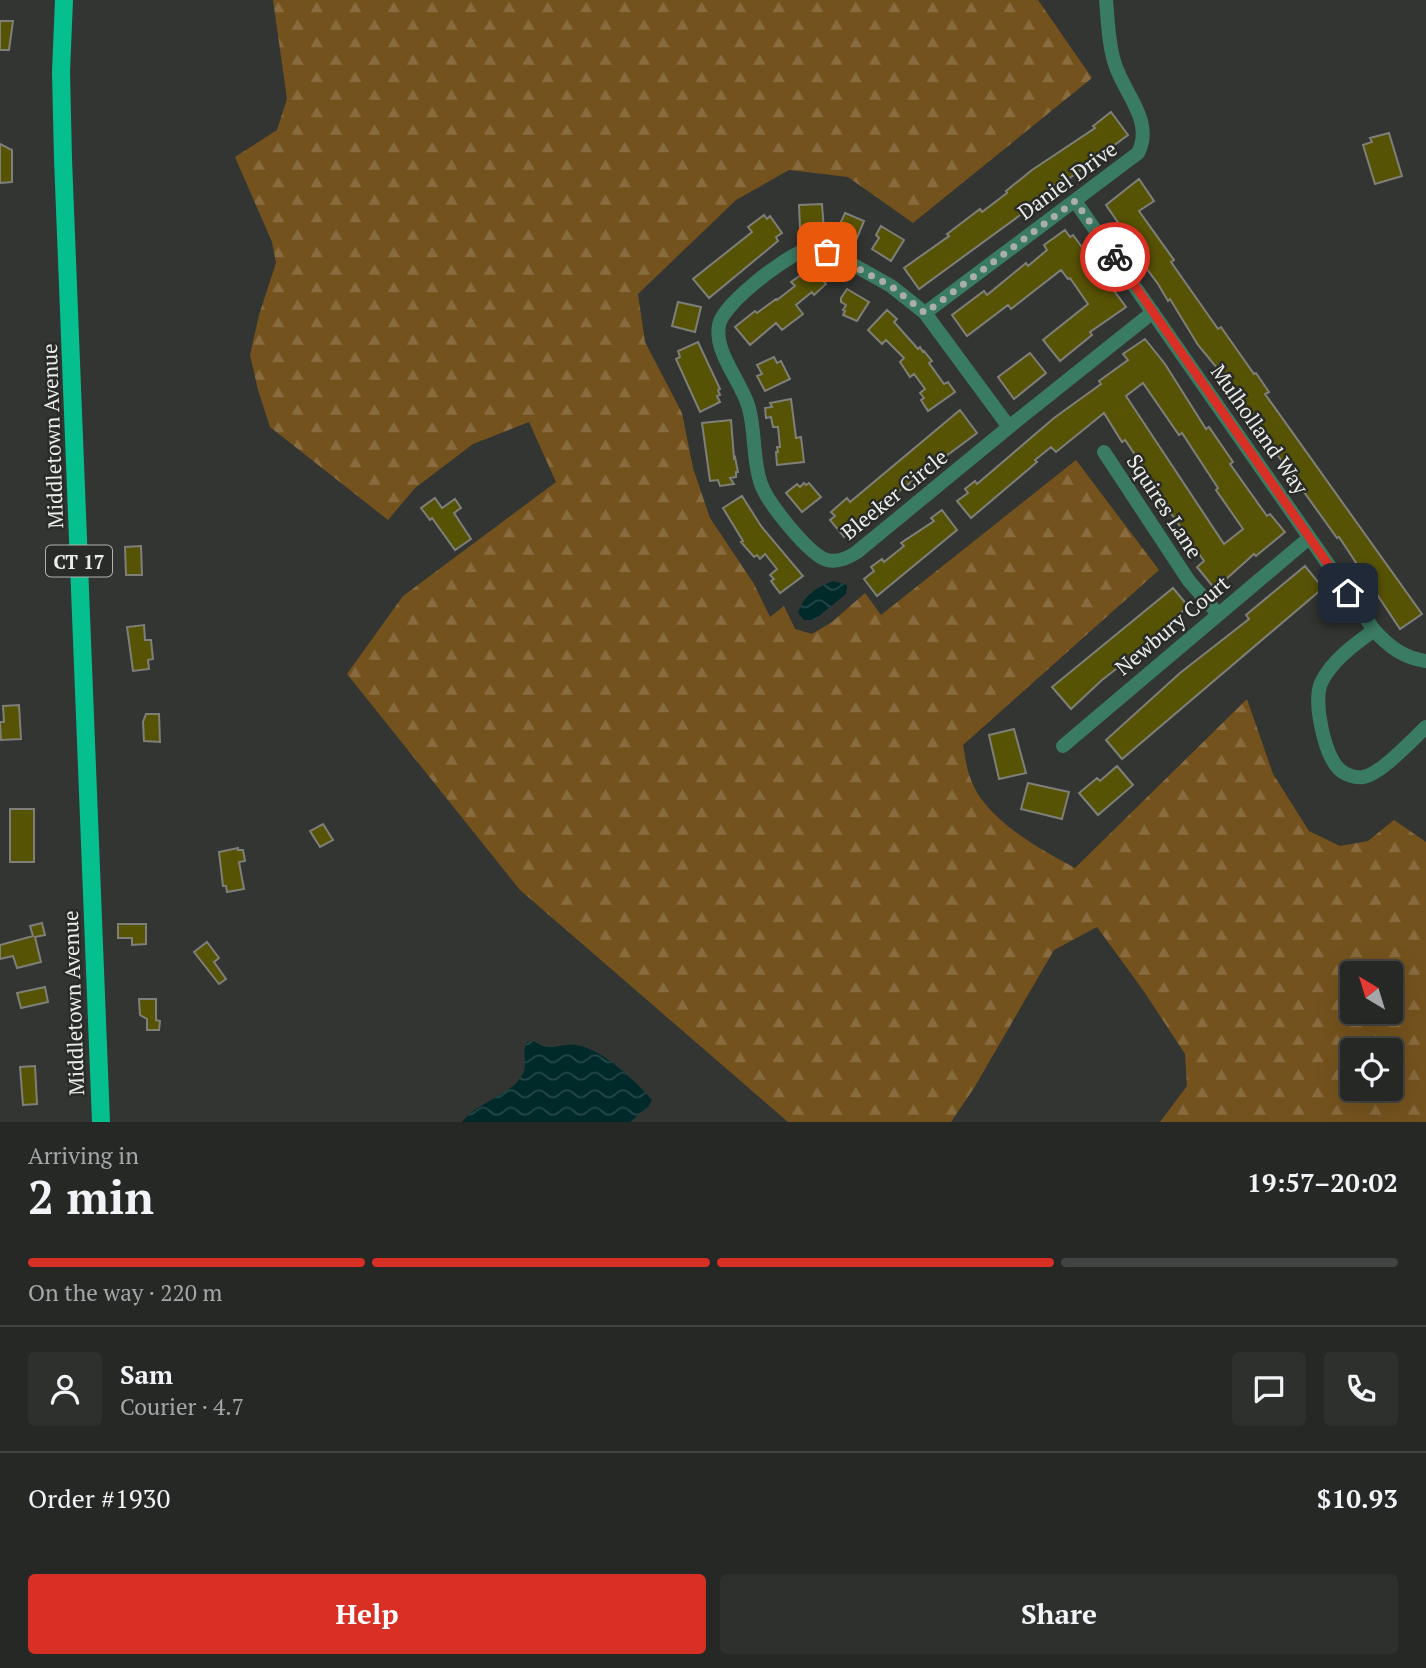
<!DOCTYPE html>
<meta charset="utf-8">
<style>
body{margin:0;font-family:"PT Serif",serif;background:#2e302e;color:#f1f3f6;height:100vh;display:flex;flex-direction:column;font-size:26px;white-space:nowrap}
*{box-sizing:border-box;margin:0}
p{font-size:23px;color:#a4a6a7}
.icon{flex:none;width:38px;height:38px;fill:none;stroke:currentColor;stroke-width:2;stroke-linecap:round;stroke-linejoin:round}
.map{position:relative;height:1122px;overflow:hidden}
.panel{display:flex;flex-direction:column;background:#262826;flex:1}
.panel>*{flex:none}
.needle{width:46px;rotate:322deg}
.controls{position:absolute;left:1340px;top:961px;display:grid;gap:14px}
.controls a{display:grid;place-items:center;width:63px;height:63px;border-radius:7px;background:#262826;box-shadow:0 7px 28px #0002,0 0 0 2px #424443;font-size:35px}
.pin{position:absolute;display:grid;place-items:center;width:60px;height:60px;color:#fff;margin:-30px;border-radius:14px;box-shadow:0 4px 10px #0006}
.courier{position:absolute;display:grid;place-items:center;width:70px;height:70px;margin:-35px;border:5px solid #d93025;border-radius:50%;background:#fff;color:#222;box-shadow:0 2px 9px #0007}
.head em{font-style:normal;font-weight:800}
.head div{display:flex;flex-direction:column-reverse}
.head{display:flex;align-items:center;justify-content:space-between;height:119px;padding:0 28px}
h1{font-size:46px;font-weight:800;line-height:52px}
.bar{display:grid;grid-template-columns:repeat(4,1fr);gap:10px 7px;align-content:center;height:84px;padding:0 28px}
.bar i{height:9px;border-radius:5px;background:#424443}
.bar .selected{background:#d93025}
.bar p{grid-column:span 4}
.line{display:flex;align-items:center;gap:18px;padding:0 28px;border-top:2px solid #424443}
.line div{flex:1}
.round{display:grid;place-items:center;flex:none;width:74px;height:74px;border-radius:7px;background:#2e302e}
.action{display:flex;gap:14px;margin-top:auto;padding:14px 28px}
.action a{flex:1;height:80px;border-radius:7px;background:#d93025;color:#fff;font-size:28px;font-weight:800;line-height:80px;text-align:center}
.action a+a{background:#2e302e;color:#f1f3f6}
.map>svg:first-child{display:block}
.forest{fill:url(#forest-firs);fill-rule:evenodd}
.water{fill:url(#water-waves)}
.building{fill:#575305;stroke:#7f7f7a;stroke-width:2;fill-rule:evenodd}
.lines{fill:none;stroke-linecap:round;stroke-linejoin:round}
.street{stroke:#3a7b63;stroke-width:14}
.primary{stroke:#05bf8f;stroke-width:18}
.done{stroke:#abadaa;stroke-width:7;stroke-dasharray:0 12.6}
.route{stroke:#d93025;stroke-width:9}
.labels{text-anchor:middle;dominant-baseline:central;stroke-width:5;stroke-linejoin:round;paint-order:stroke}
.shield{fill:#292b28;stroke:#b1b3b0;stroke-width:2}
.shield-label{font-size:19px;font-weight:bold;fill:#ebedeb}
.street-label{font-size:21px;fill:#ebedeb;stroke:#292b28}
</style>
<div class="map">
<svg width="1426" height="1122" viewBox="0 0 1426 1122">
<defs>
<pattern id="forest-firs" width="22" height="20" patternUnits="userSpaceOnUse" patternTransform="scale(1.75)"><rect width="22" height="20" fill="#74521d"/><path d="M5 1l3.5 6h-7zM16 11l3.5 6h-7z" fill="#886b3e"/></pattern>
<pattern id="water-waves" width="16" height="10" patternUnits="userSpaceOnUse" patternTransform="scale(1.75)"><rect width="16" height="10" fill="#00292a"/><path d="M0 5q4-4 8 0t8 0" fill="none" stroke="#254849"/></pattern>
</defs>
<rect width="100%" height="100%" fill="#333532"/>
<path class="forest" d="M273,0H1038L1092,78L913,223L848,177L789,170L736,200L638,294L645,342L682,413L693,468L710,518L754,584L770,617L784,606L795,629L812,634L832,622L865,593L881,615L1076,460L1159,570L963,745C965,755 966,767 970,777C983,818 1039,849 1075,868L1247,699L1273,774L1309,831L1340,846L1368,841L1394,820L1426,842V1122H1160L1187,1086L1185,1054L1143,990L1097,927L1054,950L974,1088L951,1122H788L520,890L347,674L403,596L556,482L529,422L473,444L415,488L388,520L270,427L258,390L250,355L259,315L276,263L272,242L235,157L277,130L287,99ZM1353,973H1391V1012H1353ZM1353,1050H1391V1088H1353Z"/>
<path class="water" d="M833,581L847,585L846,594L814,620H804L798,613C803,596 817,587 833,581Z
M534,1041C552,1055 562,1040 581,1046C606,1053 635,1080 652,1100L648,1107L630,1122H462C477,1102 511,1096 523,1074C528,1063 521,1052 527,1042Z"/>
<path class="building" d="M0,21H13L9,50H0Z
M1111,112L1128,135L1067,180L1065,177L1039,197L1040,198L1022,211L1023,213L919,289L904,268L949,236L947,234L980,209L982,212L1007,193L1006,191L1032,170L1095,128L1093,126Z
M1389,133L1402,176L1375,184L1363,145L1372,142L1370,138Z
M0,144L12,150V182L0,183Z
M1139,179L1154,201L1139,211L1174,260L1171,262L1218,329L1221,327L1254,374L1256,373L1269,392L1265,394L1422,614L1400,629L1339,537L1337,538L1276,453L1274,455L1227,380L1198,345L1170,299L1168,301L1158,284L1127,242L1130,240L1106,205Z
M822,204L824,231L807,232V227L800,228L799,205Z
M845,213L864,221L855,243L835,235Z
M764,215L767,219L770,216L782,233L776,237L778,241L709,298L693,279L752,232L748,227Z
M881,226L904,240L891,261L872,249L879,238L876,235Z
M1065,230L1070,237L1073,235L1126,307L1090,332L1092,335L1060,361L1043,340L1088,304L1070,278L1068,279L1061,270L1011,309L1008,305L967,336L952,315L984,291L987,295L1026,263L1028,266L1047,250L1044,245Z
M812,267L826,284L814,295L812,292L796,305L803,314L782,330L776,323L750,345L735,327L755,311L757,313L776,299L777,300L795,286L791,282Z
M847,289L869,302L857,321L843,315L845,311L843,310L846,305L841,302V298Z
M678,302L701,307L695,332L672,326Z
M887,310L897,319L894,322L918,349L920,347L923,352L924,351L932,361L929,363L944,384L948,382L955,392L928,411L921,400L924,398L920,393L925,389L914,374L910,377L900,362L904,358L886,340L882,344L868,330Z
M1145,339L1165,364L1206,429L1209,427L1233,462L1230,464L1267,516L1270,514L1285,532L1256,556L1254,554L1215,589L1197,567L1204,561L1141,470L1144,468L1125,440L1122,442L1104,413L1056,452L1051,447L1035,460L1037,462L971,518L957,501L968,493L965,489L975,481L977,484L1054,418L1101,384L1099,381L1128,360L1123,354ZM1143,383L1179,435L1182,433L1218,488L1216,490L1243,529L1224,544L1126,396Z
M698,342L720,389L718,390L720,395L717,396L720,402L700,412L676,359L680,357L678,351Z
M1030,353L1046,373L1014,399L998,377Z
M774,357L777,363L781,361L790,379L765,391L757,376L762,374L757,365Z
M791,399L796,438L801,437L804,462L777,465L776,452H778L777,447H780L778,427H773L771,417L766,418L765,408L772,407L770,403Z
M960,410L977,433L883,503L863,520L865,522L844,537L830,520L835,516L831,512L847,498L850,502Z
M731,420L734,458L735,457L738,472H736V477L730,478L734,484L720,486L718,480L710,481L702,423Z
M804,483L806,485L809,483L821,497L802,512L786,493L797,484L800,487Z
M742,496L761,526L803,576L780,593L771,581L774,579L770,575L777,569L765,554L760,559L757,555L754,557L741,542L743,541L723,508Z
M435,498L442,508L455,499L461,508L454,513L471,539L455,550L432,518L430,520L421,508Z
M942,510L957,530L877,596L864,579L874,571L871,567L882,559L884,562L904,546L901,543L934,521L931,518Z
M141,546L142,575H126L125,547Z
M1305,566L1323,588L1122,759L1106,740L1180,673L1249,619L1246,615Z
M1173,588L1188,606L1148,644L1102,680L1071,709L1052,687Z
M144,625L145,640H151L153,659L148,660L149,669L133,671L127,627Z
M19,705L21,739L1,740L0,722H4L3,706Z
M146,714H159L160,742L144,741L143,722Z
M1014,729L1026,773L999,779L989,735Z
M1117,766L1133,785L1098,815L1079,793L1097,778L1100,781Z
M1028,783L1069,792L1062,819L1021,809Z
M10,809H34V862H10Z
M323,824L333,840L320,847L310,831Z
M238,848V850H243L245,861L239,862L244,889L227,892L226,886H223L219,852Z
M42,923L45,935L35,937L41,962L17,968L13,956L0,959V945L33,936L30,926Z
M118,924H146V944L132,945V938H118Z
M207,942L219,958L214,962L226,979L219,984L194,952Z
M45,987L48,1002L21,1008L17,993Z
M139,999H156V1020L160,1021L159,1030H147V1019L140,1015Z
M35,1066L37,1104L23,1105L20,1067Z"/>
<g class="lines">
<path class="street" d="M1075,201L1374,630C1389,647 1404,658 1426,661
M817,250L843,259L891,286L925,313L1009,427L857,552C848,558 838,563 827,560C809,555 767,502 761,484C752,459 756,430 748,405C740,380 714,352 719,325C722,305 781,260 801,252C807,251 812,250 817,250Z
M925,313L1138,153C1155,120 1122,92 1114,61C1108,41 1108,20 1106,0
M1009,427L1153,312
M1104,452L1189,581L1218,614
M1374,630C1355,644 1331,661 1321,683C1313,701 1324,754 1339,769C1345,775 1355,778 1363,777C1381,774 1412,740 1426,727
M1063,746L1309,538"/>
<path class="primary" d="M64,0L61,72L63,159L101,1122"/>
</g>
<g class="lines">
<path class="done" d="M827,252L891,286L925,313L1075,201L1115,257"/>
<path class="route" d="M1115,257L1348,593"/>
</g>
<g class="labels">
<rect class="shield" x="46" y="545.5" width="66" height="31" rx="5"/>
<g class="shield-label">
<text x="79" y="561">CT 17</text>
</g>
<g class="street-label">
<text transform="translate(1067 180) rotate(-36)">Daniel Drive</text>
<text transform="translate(1260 429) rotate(55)">Mulholland Way</text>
<text transform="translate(52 436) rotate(-92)">Middletown Avenue</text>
<text transform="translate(894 494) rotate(-39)">Bleeker Circle</text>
<text transform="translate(1165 506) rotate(57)">Squires Lane</text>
<text transform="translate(1172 625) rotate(-40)">Newbury Court</text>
<text transform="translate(73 1003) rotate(-92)">Middletown Avenue</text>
</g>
</g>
</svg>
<div class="controls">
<a><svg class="needle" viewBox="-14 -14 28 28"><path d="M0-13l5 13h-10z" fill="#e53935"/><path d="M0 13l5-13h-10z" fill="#a4a6a7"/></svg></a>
<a><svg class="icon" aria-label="locate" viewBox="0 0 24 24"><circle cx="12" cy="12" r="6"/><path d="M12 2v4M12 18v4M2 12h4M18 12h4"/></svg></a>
</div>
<div class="pin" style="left:827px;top:252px;background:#ea580c"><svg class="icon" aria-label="bag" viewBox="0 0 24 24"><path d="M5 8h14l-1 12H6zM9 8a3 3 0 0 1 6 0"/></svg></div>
<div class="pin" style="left:1348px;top:593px;background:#1f2937"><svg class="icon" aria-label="home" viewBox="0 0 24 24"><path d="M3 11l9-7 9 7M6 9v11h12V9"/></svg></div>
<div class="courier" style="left:1115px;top:257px"><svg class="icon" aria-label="bike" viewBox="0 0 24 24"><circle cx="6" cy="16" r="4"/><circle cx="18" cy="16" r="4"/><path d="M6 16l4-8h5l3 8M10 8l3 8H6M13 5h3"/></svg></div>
</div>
<section class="panel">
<div class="head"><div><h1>2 min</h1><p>Arriving in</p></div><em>19:57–20:02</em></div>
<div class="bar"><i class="selected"></i><i class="selected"></i><i class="selected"></i><i></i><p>On the way · 220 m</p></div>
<div class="line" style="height:126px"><a class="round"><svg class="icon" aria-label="person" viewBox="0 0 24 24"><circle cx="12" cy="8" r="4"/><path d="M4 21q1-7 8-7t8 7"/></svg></a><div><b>Sam</b><p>Courier · 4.7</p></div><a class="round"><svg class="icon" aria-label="chat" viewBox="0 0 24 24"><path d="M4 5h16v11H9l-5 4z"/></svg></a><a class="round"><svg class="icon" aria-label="phone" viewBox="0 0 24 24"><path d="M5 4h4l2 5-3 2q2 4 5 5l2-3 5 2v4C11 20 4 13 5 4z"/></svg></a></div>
<div class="line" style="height:91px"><div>Order #1930</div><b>$10.93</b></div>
<div class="action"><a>Help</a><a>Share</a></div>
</section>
